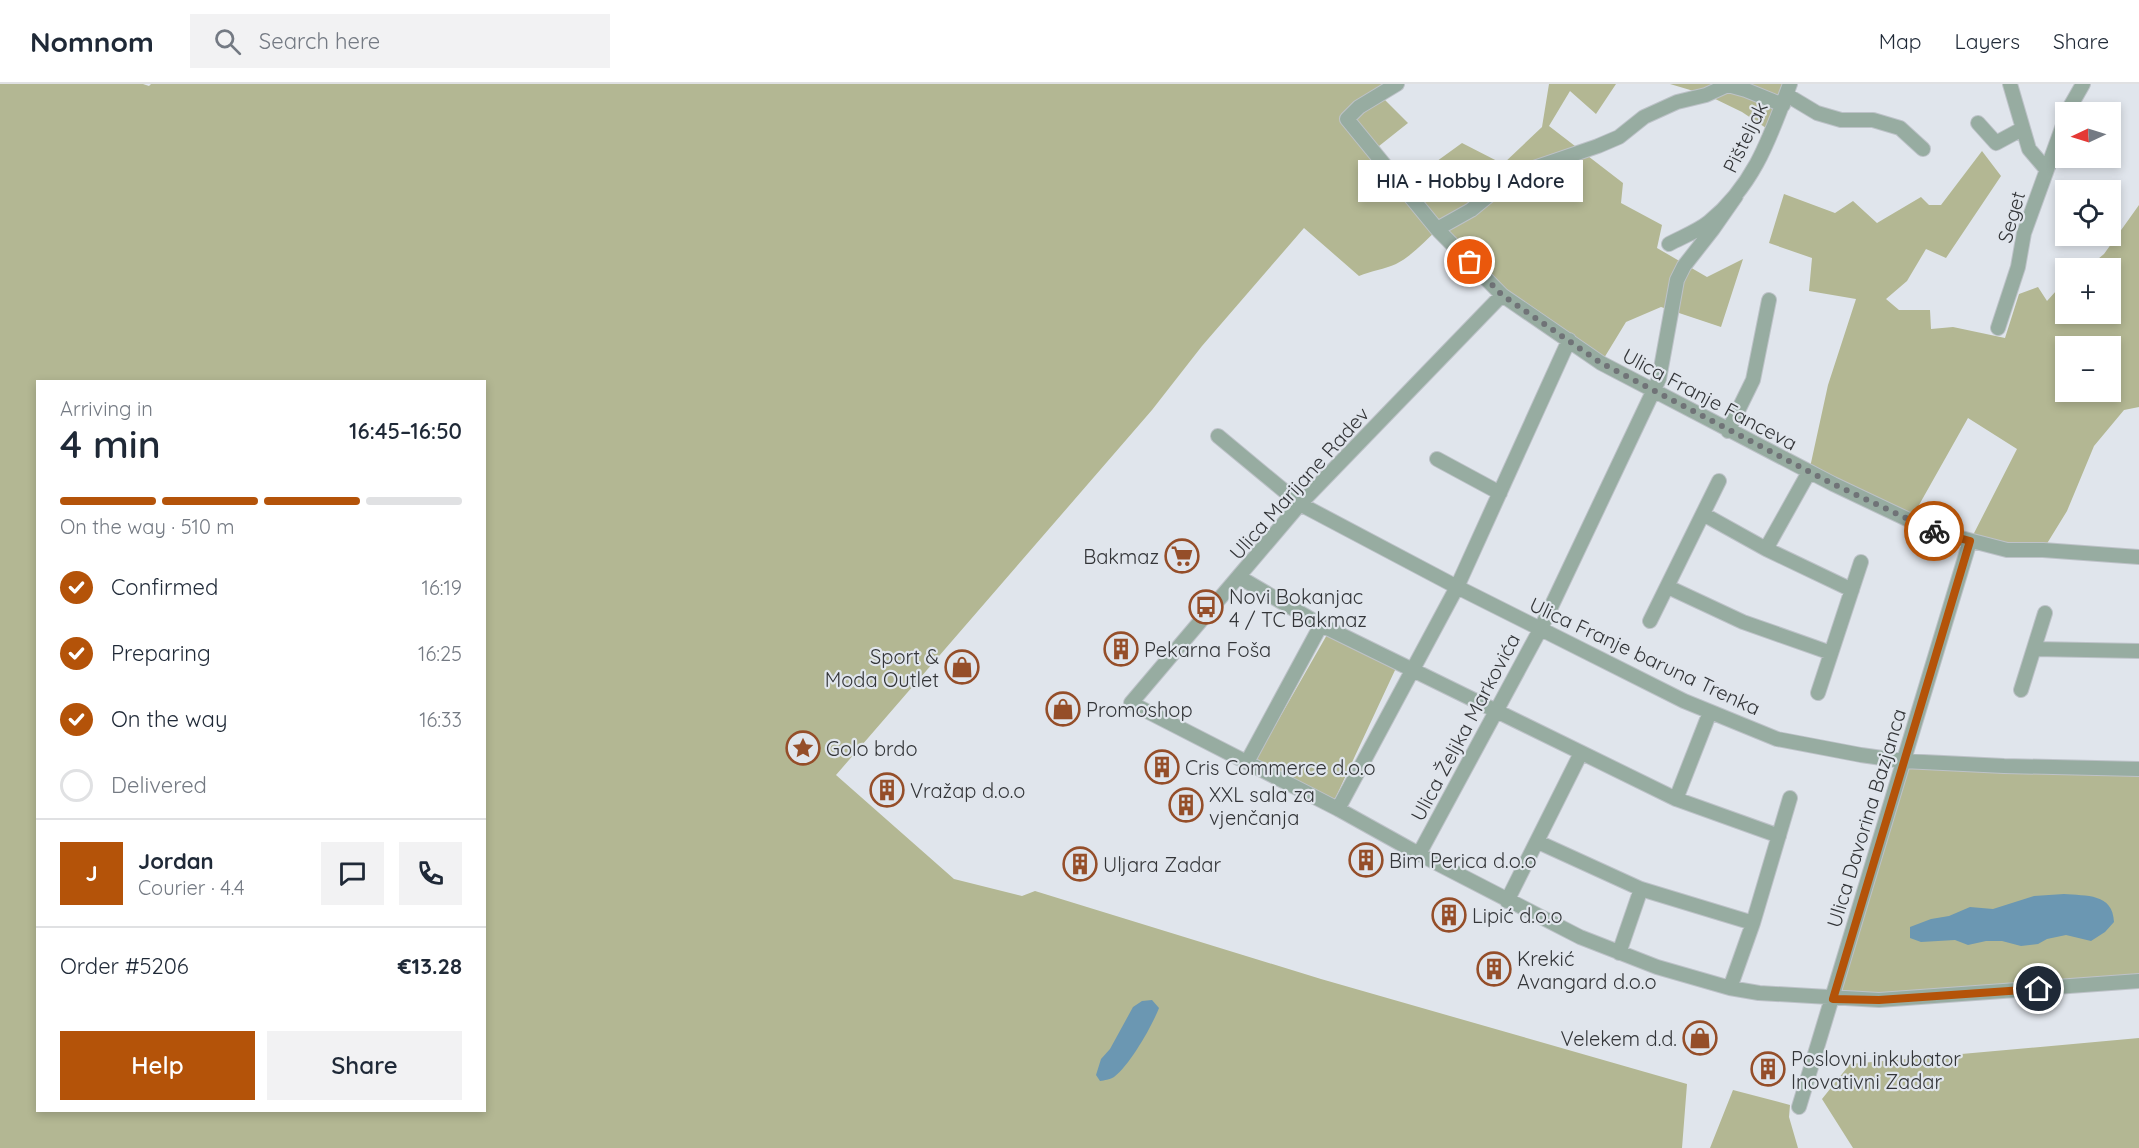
<!DOCTYPE html>
<meta charset="utf-8">
<style>
body{margin:0;font-family:Quicksand,sans-serif;background:#f2f2f3;color:#1f2937;height:100vh;display:flex;flex-direction:column;font-size:22px;white-space:nowrap}
*{box-sizing:border-box;margin:0}
p{font-size:20px;color:#747a83}
.icon{flex:none;width:33px;height:33px;fill:none;stroke:currentColor;stroke-width:2;stroke-linecap:round;stroke-linejoin:round}
.map{position:relative;flex:1;overflow:hidden}
.side{position:absolute;left:36px;top:296px;width:450px;height:732px;display:flex;flex-direction:column;background:#fff;border-radius:0px;box-shadow:0 3px 9px #0003}
.side>*{flex:none}
.needle{width:39px;rotate:266deg}
.controls{position:absolute;left:2055px;top:18px;display:grid;gap:12px}
.controls a{display:grid;place-items:center;width:66px;height:66px;border-radius:0px;background:#fff;box-shadow:0 3px 9px #0003;font-size:30px}
.pin{position:absolute;display:grid;place-items:center;width:51px;height:51px;color:#fff;margin:-26px;border:3px solid #fff;border-radius:50%;box-shadow:0 2px 6px #0007}
.courier{position:absolute;display:grid;place-items:center;width:60px;height:60px;margin:-30px;border:4px solid #b45309;border-radius:50%;background:#fff;color:#222;box-shadow:0 2px 8px #0007}
.bubble{position:absolute;height:42px;border-radius:0px;background:#fff;box-shadow:0 3px 9px #0003;font-size:20px;font-weight:600;line-height:42px;text-align:center}
.overview em{font-style:normal;font-weight:600}
.overview div{display:flex;flex-direction:column-reverse}
.overview{display:flex;align-items:center;justify-content:space-between;height:102px;padding:0 24px}
h1{font-size:39px;font-weight:600;line-height:45px}
.bar{display:grid;grid-template-columns:repeat(4,1fr);gap:9px 6px;align-content:center;height:72px;padding:0 24px}
.bar i{height:8px;border-radius:4px;background:#e0e1e3}
.bar .on{background:#b45309}
.bar p{grid-column:span 4}
.line{display:flex;align-items:center;gap:15px;padding:0 24px;border-top:2px solid #e0e1e3}
.line div{flex:1}
.round{display:grid;place-items:center;flex:none;width:63px;height:63px;border-radius:0px;background:#f2f2f3}
ol{padding:0 24px;list-style:none}
li{display:flex;align-items:center;gap:18px;height:66px}
li p{margin-inline-start:auto}
li .icon{padding:6px;border-radius:50%;background:#b45309;color:#fff;stroke-width:4}
li:last-child{color:#747a83}
li i{width:33px;height:33px;border:3px solid #e0e1e3;border-radius:50%}
.primary-button{display:flex;gap:12px;margin-top:auto;padding:12px 24px}
.primary-button a{flex:1;height:69px;border-radius:0px;background:#b45309;color:#fff;font-size:24px;font-weight:600;line-height:69px;text-align:center}
.primary-button a+a{background:#f2f2f3;color:#1f2937}
header{display:flex;align-items:center;gap:36px;box-sizing:border-box;height:84px;padding:0 30px;background:#fff;border-bottom:2px solid #e0e1e3}
header strong{font-size:28px}
nav{display:flex;gap:33px;margin-inline-start:auto;font-size:21px}
.search{width:420px;height:54px;background:#f2f2f3;display:flex;align-items:center;gap:15px;box-sizing:border-box;padding:0 21px;border-radius:0px;color:#747a83;font-size:22px}
.map>svg:first-child{display:block}
.green{fill:#b3b793;fill-rule:evenodd}
.water{fill:#6b97b2}
.lines{fill:none;stroke-linecap:round;stroke-linejoin:round}
.minor-casing{stroke:#bdc2c8;stroke-width:16}
.minor{stroke:#97aca1;stroke-width:14}
.done{stroke:#707377;stroke-width:6;stroke-dasharray:0 10.8}
.route{stroke:#b45309;stroke-width:8}
.labels{text-anchor:middle;dominant-baseline:central;stroke-width:4.5;stroke-linejoin:round;paint-order:stroke}
.street-label{font-size:20px;fill:#333538;stroke:#e0e5ec}
.poi-label{font-size:20px;fill:#333538;stroke:#e0e5ec;text-anchor:start}
</style>
<header>
<strong>Nomnom</strong>
<div class="search"><svg class="icon" aria-label="search" viewBox="0 0 24 24"><circle cx="10" cy="10" r="6"/><path d="M15 15l6 6"/></svg>Search here</div>
<nav><a>Map</a><a>Layers</a><a>Share</a></nav>
</header>
<div class="map">
<svg width="2139" height="1064" viewBox="0 0 2139 1064">
<rect width="100%" height="100%" fill="#e0e5ec"/>
<path class="green" d="M0,0H143L149,2L151,0H1397L1379,10L1408,39L1374,66L1404,101L1462,59L1503,80L1542,43L1549,0H1616L1596,30L1570,7L1549,42L1623,99L1621,119L1662,141L1657,164L1707,193L1743,175L1721,243L1661,223L1626,238L1601,279L1502,211L1438,145C1425,157 1412,172 1396,180C1385,185 1371,187 1359,192L1304,144L1202,262L1152,326L836,691L954,795L1022,812L1035,807L1321,895L1687,1000L1682,1064H0ZM38,297H484V1026H38Z
M1670,0H1790L1772,48L1742,28L1707,11Z
M1982,67L2001,92L1946,174L1926,165L1907,197L1886,215L1899,226H1930L1931,245L1953,243L2005,254L2019,210L2038,203L2047,217L2065,197L2066,230H2110V184H2087L2104,170L2139,121V323L2124,326L2094,362L2067,427L2043,466L1970,457L2017,365L1968,334L1910,437L1809,388L1828,301L1856,215L1809,207L1812,174L1769,159L1784,110L1835,129L1853,117L1877,139L1921,113L1929,121H1941ZM2066,262H2110V308H2066Z
M1328,549L1396,584L1334,717L1256,675Z
M1903,677L2139,685V897L1833,915Z
M2139,954V1064H1853L1822,1015L1850,980Z
M1733,1006L1790,1021L1789,1033L1798,1064H1710Z"/>
<path class="water" d="M2064,810C2086,812 2113,809 2114,838L2105,848L2091,857L2066,851L2047,855L2038,860L2021,862L2002,857H1986L1968,861L1955,856L1921,858L1910,854V843L1931,835L1949,832L1970,823L1993,825L2034,812Z
M1152,916L1159,924C1152,942 1130,981 1114,993C1109,996 1105,996 1100,997L1096,991L1101,975L1110,965L1133,923L1142,917Z"/>
<g class="lines">
<g class="minor-casing">
<path id="minor" d="M1397,0L1359,23L1347,35L1437,145L1502,211L1601,279L1833,400L1930,446L2007,466H2043L2139,473
M2010,0L2029,65L2046,85
M1787,11L1817,29L1841,36H1873L1900,44L1923,65
M2067,28L2083,0
M1978,39L1996,59L2022,45
M1437,145L1471,126L1499,103L1525,87L1598,62L1619,53L1644,33L1677,18L1706,11L1728,1L1746,6L1783,21
M1669,160C1682,153 1698,147 1709,138C1755,100 1770,53 1790,0
M1502,211L1300,420L1131,619L1338,725L1419,770L1580,853L1657,883L1730,904L1759,909L1879,916L2139,897
M1998,244L2018,183L2024,149L2066,33
M1728,347L1753,296L1769,216
M1218,352L1300,420L1457,503L1684,617L1777,655L1861,671L1903,677L2004,682L2139,685
M1437,375L1500,409
M1703,430L1766,465L1852,506
M1766,465L1809,388
M1239,493L1321,541L1676,715L1779,752
M1668,503L1743,538L1831,569
M1650,537L1719,397
M2034,565L2139,567
M2021,606L2045,529
M1818,609L1861,478
M1247,678L1321,541
M1676,715L1710,628
M1338,725L1457,503L1569,256
M1538,758L1641,805L1753,839
M1419,770L1541,544L1659,295L1677,196L1684,182L1713,145L1736,112
M1507,817L1581,669
M1619,869L1641,805
M1730,904L1753,839L1790,714
M1799,1023L1970,457"/>
</g>
<use href="#minor" class="minor"/>
</g>
<g class="lines">
<path class="done" d="M1470,178L1502,211L1601,279L1833,400L1934,447"/>
<path class="route" d="M1934,447L1970,457L1833,915L1879,916L2039,905"/>
</g>
<defs>
<g id="supermarket-ring" transform="scale(1.725)"><circle r="9.5" fill="#e0e5ec" stroke="#954e29" stroke-width="1.5"/><path d="M-6-5.5h2.5l.6 2H6L4.5 2H-2.5L-4.4-4H-6ZM-1.5 3.2a1.3 1.3 0 1 0 .1 0ZM3 3.2a1.3 1.3 0 1 0 .1 0Z" fill="#954e29"/></g>
<g id="bus-ring" transform="scale(1.725)"><circle r="9.5" fill="#e0e5ec" stroke="#954e29" stroke-width="1.5"/><path d="M-5-6H5V4H4V6H2V4H-2V6H-4V4H-5ZM-3.5-4V0h7V-4ZM-3.5 1.2v1.5H-2V1.2ZM2 1.2v1.5H3.5V1.2Z" fill="#954e29"/></g>
<g id="building-ring" transform="scale(1.725)"><circle r="9.5" fill="#e0e5ec" stroke="#954e29" stroke-width="1.5"/><path d="M-4-6H4V6H1V3H-1V6H-4ZM-2.5-4.3h1.7v1.8h-1.7ZM.8-4.3h1.7v1.8H.8ZM-2.5-1h1.7V.8h-1.7ZM.8-1h1.7V.8H.8Z" fill="#954e29"/></g>
<g id="shop-ring" transform="scale(1.725)"><circle r="9.5" fill="#e0e5ec" stroke="#954e29" stroke-width="1.5"/><path d="M-5-2.5h2.3a2.7 3.5 0 0 1 5.4 0H5L5.5 6h-11ZM-1.5-2.5h3a1.5 2.3 0 0 0-3 0Z" fill="#954e29"/></g>
<g id="sight-ring" transform="scale(1.725)"><circle r="9.5" fill="#e0e5ec" stroke="#954e29" stroke-width="1.5"/><path d="M0-6L1.8-2.2L6-1.7L2.9 1.2L3.7 5.4L0 3.3L-3.7 5.4L-2.9 1.2L-6-1.7L-1.8-2.2Z" fill="#954e29"/></g>
</defs>
<g fill-rule="evenodd">
<use href="#supermarket-ring" x="1182" y="472"/>
<use href="#bus-ring" x="1206" y="523"/>
<use href="#building-ring" x="1121" y="565"/>
<use href="#shop-ring" x="962" y="583"/>
<use href="#shop-ring" x="1063" y="625"/>
<use href="#sight-ring" x="803" y="664"/>
<use href="#building-ring" x="1162" y="683"/>
<use href="#building-ring" x="887" y="706"/>
<use href="#building-ring" x="1186" y="721"/>
<use href="#building-ring" x="1366" y="776"/>
<use href="#building-ring" x="1080" y="780"/>
<use href="#building-ring" x="1449" y="831"/>
<use href="#building-ring" x="1494" y="885"/>
<use href="#shop-ring" x="1700" y="954"/>
<use href="#building-ring" x="1768" y="985"/>
</g>
<g class="labels">
<g class="street-label">
<text transform="translate(1745 53) rotate(-64)">Pišteljak</text>
<text transform="translate(2011 133) rotate(-74)">Seget</text>
<text transform="translate(1710 315) rotate(28)">Ulica Franje Fanceva</text>
<text transform="translate(1299 399) rotate(-48)">Ulica Marijane Radev</text>
<text transform="translate(1645 572) rotate(25)">Ulica Franje baruna Trenka</text>
<text transform="translate(1465 643) rotate(-62)">Ulica Željka Markovića</text>
<text transform="translate(1866 734) rotate(-73)">Ulica Davorina Bazjanca</text>
</g>
<g class="poi-label">
<text x="1159" y="472" text-anchor="end">Bakmaz</text>
<text x="1229" y="512">Novi Bokanjac<tspan x="1229" dy="23">4 / TC Bakmaz</tspan></text>
<text x="1144" y="565">Pekarna Foša</text>
<text x="939" y="572" text-anchor="end">Sport &amp;<tspan x="939" dy="23">Moda Outlet</tspan></text>
<text x="1086" y="625">Promoshop</text>
<text x="826" y="664">Golo brdo</text>
<text x="1185" y="683">Cris Commerce d.o.o</text>
<text x="910" y="706">Vražap d.o.o</text>
<text x="1209" y="710">XXL sala za<tspan x="1209" dy="23">vjenčanja</tspan></text>
<text x="1389" y="776">Bim Perica d.o.o</text>
<text x="1103" y="780">Uljara Zadar</text>
<text x="1472" y="831">Lipić d.o.o</text>
<text x="1517" y="874">Krekić<tspan x="1517" dy="23">Avangard d.o.o</tspan></text>
<text x="1677" y="954" text-anchor="end">Velekem d.d.</text>
<text x="1791" y="974">Poslovni inkubator<tspan x="1791" dy="23">Inovativni Zadar</tspan></text>
</g>
</g>
</svg>
<div class="controls">
<a><svg class="needle" viewBox="-14 -14 28 28"><path d="M0-13l5 13h-10z" fill="#e53935"/><path d="M0 13l5-13h-10z" fill="#747a83"/></svg></a>
<a><svg class="icon" aria-label="locate" viewBox="0 0 24 24"><circle cx="12" cy="12" r="6"/><path d="M12 2v4M12 18v4M2 12h4M18 12h4"/></svg></a>
<a>+</a>
<a>−</a>
</div>
<div class="pin" style="left:1470px;top:178px;background:#ea580c"><svg class="icon" aria-label="bag" viewBox="0 0 24 24"><path d="M5 8h14l-1 12H6zM9 8a3 3 0 0 1 6 0"/></svg></div>
<div class="pin" style="left:2039px;top:905px;background:#1f2937"><svg class="icon" aria-label="home" viewBox="0 0 24 24"><path d="M3 11l9-7 9 7M6 9v11h12V9"/></svg></div>
<div class="courier" style="left:1934px;top:447px"><svg class="icon" aria-label="bike" viewBox="0 0 24 24"><circle cx="6" cy="16" r="4"/><circle cx="18" cy="16" r="4"/><path d="M6 16l4-8h5l3 8M10 8l3 8H6M13 5h3"/></svg></div>
<div class="bubble" style="left:1358px;top:76px;width:225px">HIA - Hobby I Adore</div>
<section class="side">
<div class="overview"><div><h1>4 min</h1><p>Arriving in</p></div><em>16:45–16:50</em></div>
<div class="bar"><i class="on"></i><i class="on"></i><i class="on"></i><i></i><p>On the way · 510 m</p></div>
<ol>
<li><svg class="icon" aria-label="check" viewBox="0 0 24 24"><path d="M5 12l5 5 9-10"/></svg>Confirmed<p>16:19</p></li>
<li><svg class="icon" aria-label="check" viewBox="0 0 24 24"><path d="M5 12l5 5 9-10"/></svg>Preparing<p>16:25</p></li>
<li><svg class="icon" aria-label="check" viewBox="0 0 24 24"><path d="M5 12l5 5 9-10"/></svg>On the way<p>16:33</p></li>
<li><i></i>Delivered</li>
</ol>
<div class="line" style="height:108px"><b class="round" style="background:#b45309;color:#fff">J</b><div><b>Jordan</b><p>Courier · 4.4</p></div><a class="round"><svg class="icon" aria-label="chat" viewBox="0 0 24 24"><path d="M4 5h16v11H9l-5 4z"/></svg></a><a class="round"><svg class="icon" aria-label="phone" viewBox="0 0 24 24"><path d="M5 4h4l2 5-3 2q2 4 5 5l2-3 5 2v4C11 20 4 13 5 4z"/></svg></a></div>
<div class="line" style="height:78px"><div>Order #5206</div><b>€13.28</b></div>
<div class="primary-button"><a>Help</a><a>Share</a></div>
</section>
</div>
